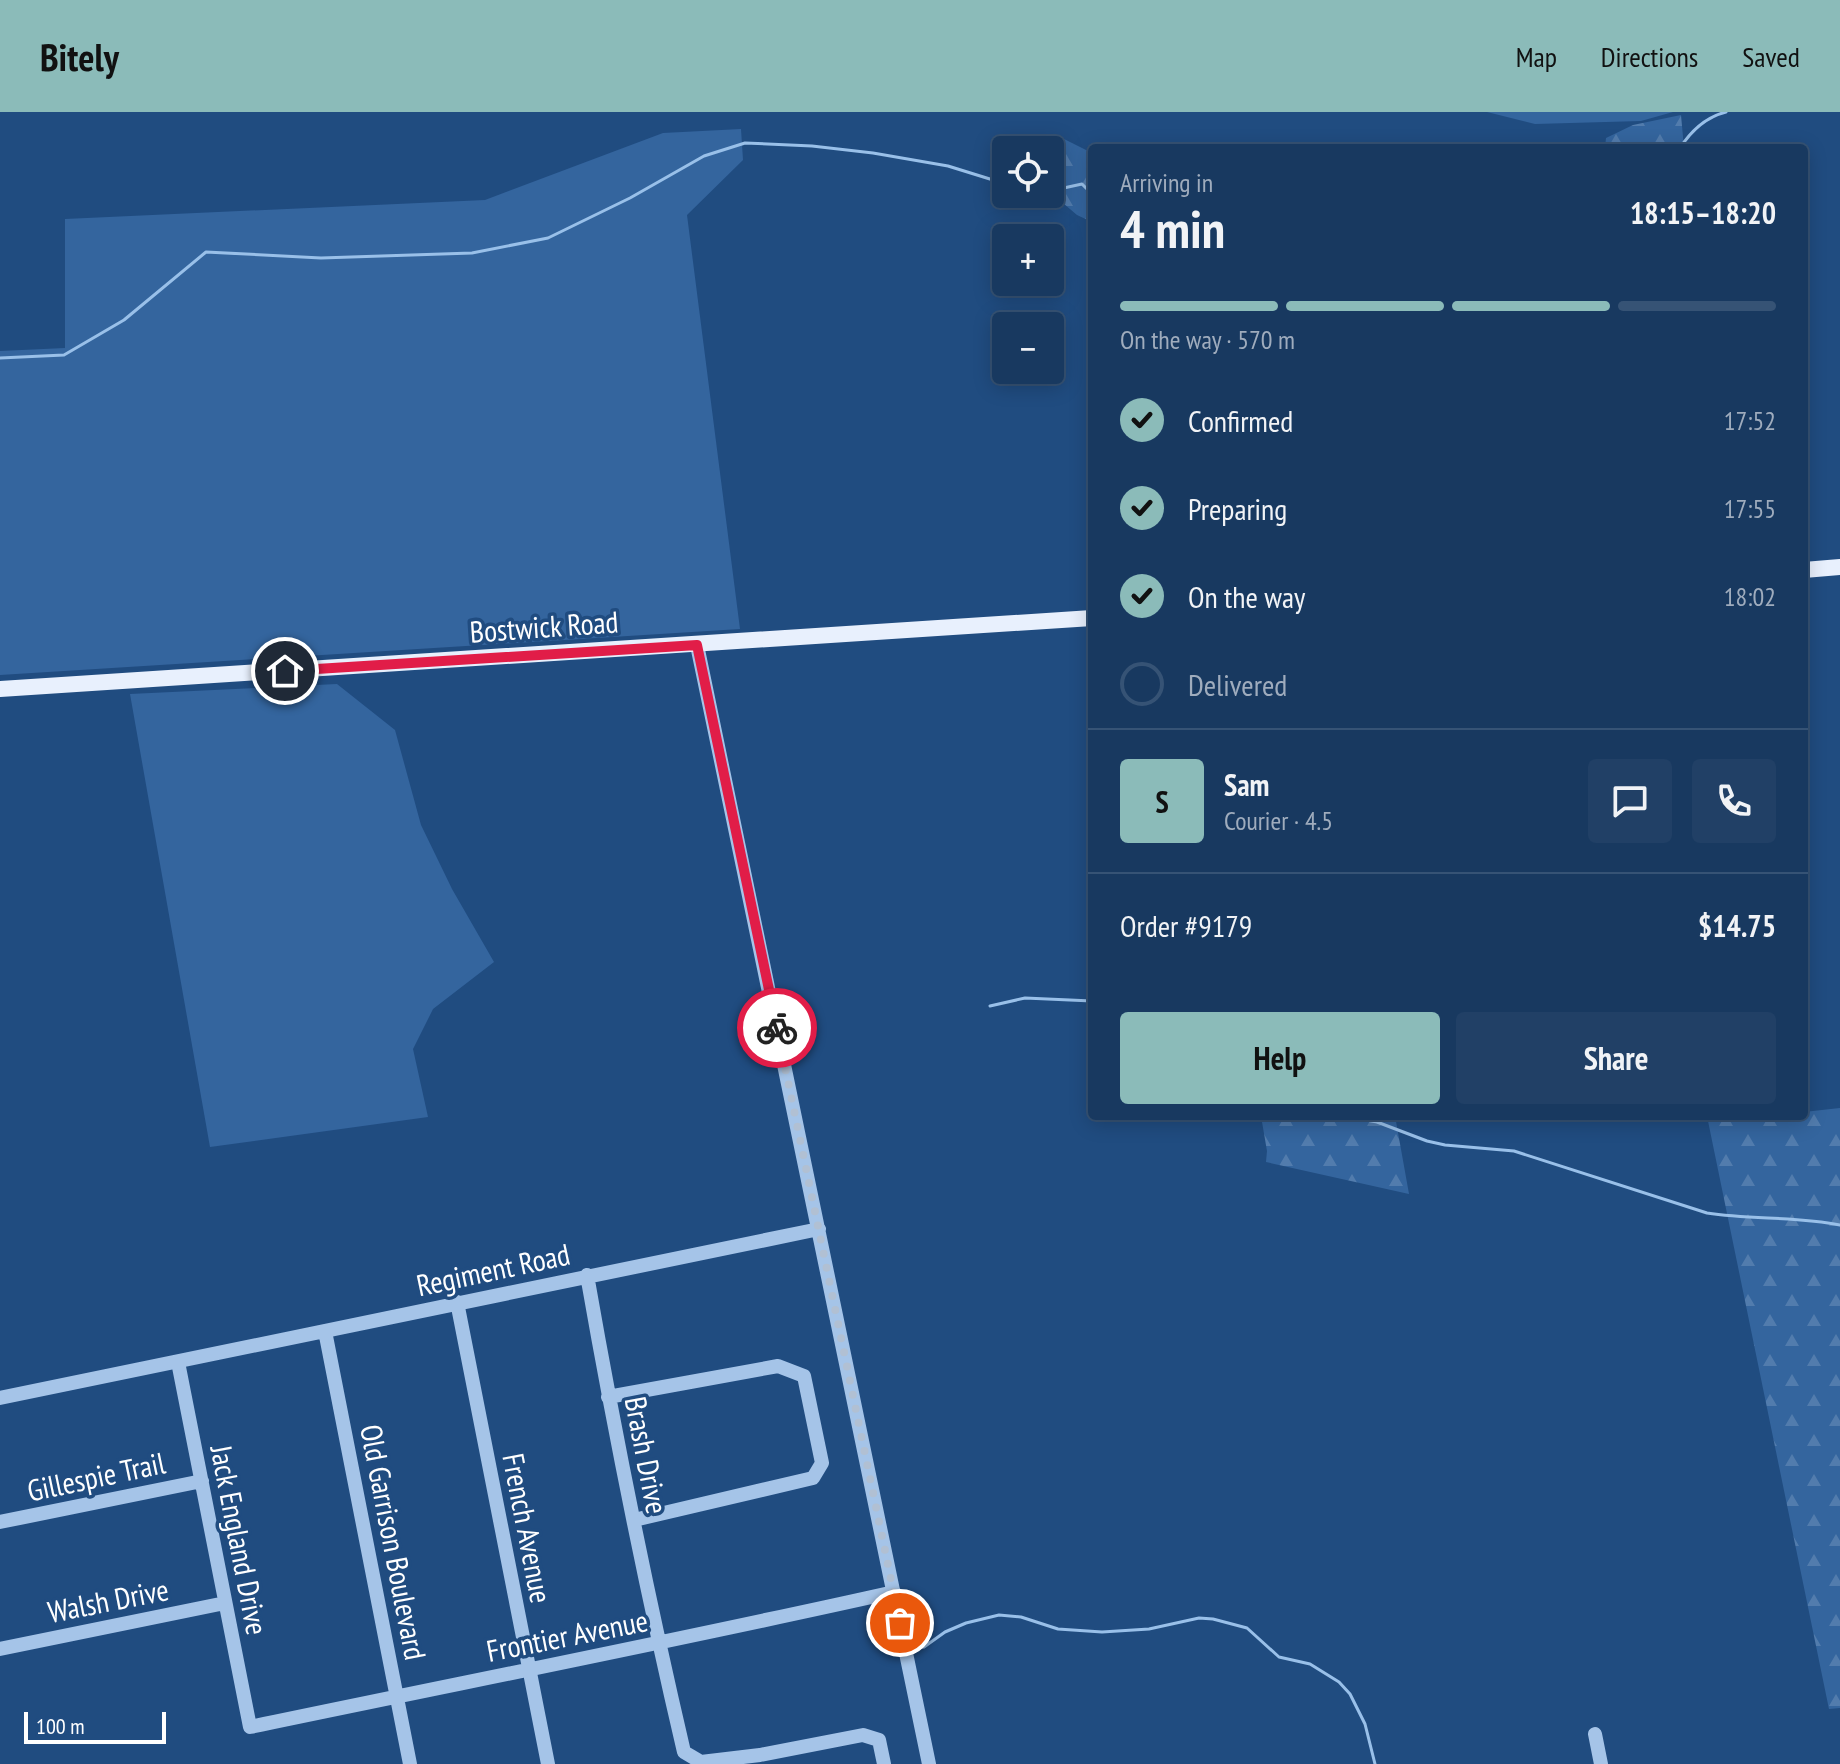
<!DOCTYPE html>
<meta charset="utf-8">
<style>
body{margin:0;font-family:"PT Sans Narrow",sans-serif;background:#214066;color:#f1f3f6;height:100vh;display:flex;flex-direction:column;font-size:30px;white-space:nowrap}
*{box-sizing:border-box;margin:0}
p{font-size:26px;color:#9facbd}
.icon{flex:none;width:44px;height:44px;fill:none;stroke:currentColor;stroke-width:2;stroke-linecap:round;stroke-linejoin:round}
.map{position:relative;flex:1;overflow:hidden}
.sheet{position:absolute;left:1088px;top:32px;width:720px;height:976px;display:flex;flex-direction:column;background:#183960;border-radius:8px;box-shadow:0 4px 20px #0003,0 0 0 2px #365375}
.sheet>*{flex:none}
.tools{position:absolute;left:992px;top:24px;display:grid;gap:16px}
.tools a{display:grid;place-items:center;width:72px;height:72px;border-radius:8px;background:#183960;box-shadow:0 4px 20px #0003,0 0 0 2px #365375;font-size:40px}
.scale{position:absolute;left:24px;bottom:20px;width:142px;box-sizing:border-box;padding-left:8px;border:4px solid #fff;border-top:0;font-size:22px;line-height:28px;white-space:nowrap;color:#fff;-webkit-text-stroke:6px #204c80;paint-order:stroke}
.pin{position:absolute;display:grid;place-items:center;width:68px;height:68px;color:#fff;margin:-34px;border:4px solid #fff;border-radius:50%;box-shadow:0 2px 8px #0007}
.courier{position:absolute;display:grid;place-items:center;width:80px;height:80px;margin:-40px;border:6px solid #e11d48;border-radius:50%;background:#fff;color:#222;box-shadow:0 2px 10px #0007}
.headline em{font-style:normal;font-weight:700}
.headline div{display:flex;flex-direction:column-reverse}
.headline{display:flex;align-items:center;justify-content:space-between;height:136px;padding:0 32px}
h1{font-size:52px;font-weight:700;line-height:60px}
.bar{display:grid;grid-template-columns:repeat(4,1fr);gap:12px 8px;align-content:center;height:96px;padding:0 32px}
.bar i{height:10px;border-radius:6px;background:#365375}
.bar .current{background:#8bbbb9}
.bar p{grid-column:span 4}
.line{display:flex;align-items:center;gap:20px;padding:0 32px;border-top:2px solid #365375}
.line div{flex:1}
.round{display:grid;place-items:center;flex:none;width:84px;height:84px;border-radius:8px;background:#214066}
ol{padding:0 32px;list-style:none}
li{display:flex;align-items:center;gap:24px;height:88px}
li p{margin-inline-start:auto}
li .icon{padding:8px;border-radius:50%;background:#8bbbb9;color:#111;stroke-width:4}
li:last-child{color:#9facbd}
li i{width:44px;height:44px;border:4px solid #365375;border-radius:50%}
.cta{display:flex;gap:16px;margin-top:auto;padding:16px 32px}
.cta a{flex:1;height:92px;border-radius:8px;background:#8bbbb9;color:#111;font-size:32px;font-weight:700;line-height:92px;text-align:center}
.cta a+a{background:#214066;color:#f1f3f6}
header{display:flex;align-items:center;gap:48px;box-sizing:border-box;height:112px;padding:0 40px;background:#8bbbb9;color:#111}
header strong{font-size:38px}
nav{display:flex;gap:44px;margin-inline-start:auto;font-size:28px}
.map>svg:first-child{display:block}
.grass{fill:#34659e}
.forest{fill:url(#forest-firs)}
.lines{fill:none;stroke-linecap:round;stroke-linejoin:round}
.stream{stroke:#99c0e9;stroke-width:3}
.minor{stroke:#a5c4e8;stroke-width:14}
.major{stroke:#e8f0fd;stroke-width:16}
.done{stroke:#b1c0d3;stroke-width:8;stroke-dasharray:0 14.4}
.route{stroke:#e11d48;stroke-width:10}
.labels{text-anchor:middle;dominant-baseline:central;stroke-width:7;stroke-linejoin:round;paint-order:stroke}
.street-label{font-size:30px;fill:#fff;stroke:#204c80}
</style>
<header>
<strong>Bitely</strong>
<nav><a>Map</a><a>Directions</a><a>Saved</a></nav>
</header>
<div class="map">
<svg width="1840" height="1652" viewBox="0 0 1840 1652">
<defs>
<pattern id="forest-firs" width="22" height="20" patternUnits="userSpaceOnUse" patternTransform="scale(2)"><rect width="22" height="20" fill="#34659e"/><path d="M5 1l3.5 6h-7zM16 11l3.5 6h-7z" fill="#527cad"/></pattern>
</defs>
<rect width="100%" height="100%" fill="#204c80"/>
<path class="grass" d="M1487,0H1673L1641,9L1535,12Z
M741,17L743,48L687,103L740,517L0,563V239L65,236V107L485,88L663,21Z
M337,572L395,618L421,713L452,777L494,850L433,897L413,937L428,1005L210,1035L130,582Z"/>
<path class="forest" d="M1681,3L1684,36H1605L1606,26L1633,13Z
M1054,22L1092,41V110L1077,103L1050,80V38H1026Z
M1840,996V1596L1829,1597L1708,1009L1760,1004H1804V1000Z
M1261,1004H1395L1409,1082L1266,1050L1267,1039Z"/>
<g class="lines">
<path class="stream" d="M1680,36C1691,19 1706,5 1726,0
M1050,79L1082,72L1092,82
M0,246L64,243L124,208L206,140L321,146L472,141L548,126L630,86L704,44L745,31L812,34L873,41L948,54L1006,72
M990,894L1025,886L1092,889
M1344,1004L1377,1010L1427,1029L1445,1033L1514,1039L1707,1101C1751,1108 1796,1104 1840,1113
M909,1537L924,1535L945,1520L966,1511L999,1503L1021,1505L1058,1517L1102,1520L1149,1517L1199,1506L1213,1507L1247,1516L1279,1545L1310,1552L1339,1570L1350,1582L1365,1612L1375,1652
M889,1539L901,1538"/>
<path class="minor" d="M697,533L929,1652
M587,1163C615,1323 647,1482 684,1640L701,1650L760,1643L863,1623L879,1628L884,1652
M457,1190L548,1652
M325,1219L410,1652
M178,1250L250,1615C465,1570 680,1528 894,1480
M608,1285L778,1254L804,1264L822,1351L813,1366L634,1408
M0,1286L819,1117
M0,1410L202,1369
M0,1537L225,1491
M1595,1622L1601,1652"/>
<path class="major" d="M1804,458L1840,455
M0,577L1092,506"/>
</g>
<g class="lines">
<path class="done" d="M777,916L900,1511"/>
<path class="route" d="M285,559L697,533L777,916"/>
</g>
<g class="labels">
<g class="street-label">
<text transform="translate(544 514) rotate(-4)">Bostwick Road</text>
<text transform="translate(493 1157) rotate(-12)">Regiment Road</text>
<text transform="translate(647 1343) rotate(79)">Brash Drive</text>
<text transform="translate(96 1364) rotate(-12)">Gillespie Trail</text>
<text transform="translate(528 1416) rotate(79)">French Avenue</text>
<text transform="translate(240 1428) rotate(79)">Jack England Drive</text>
<text transform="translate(394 1430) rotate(79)">Old Garrison Boulevard</text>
<text transform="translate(108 1488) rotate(-11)">Walsh Drive</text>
<text transform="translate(567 1523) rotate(-11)">Frontier Avenue</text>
</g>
</g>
</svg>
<div class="tools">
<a><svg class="icon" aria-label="locate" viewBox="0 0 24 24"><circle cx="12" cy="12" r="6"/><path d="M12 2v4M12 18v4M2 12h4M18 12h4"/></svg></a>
<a>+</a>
<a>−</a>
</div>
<div class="scale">100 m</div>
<div class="pin" style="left:900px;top:1511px;background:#ea580c"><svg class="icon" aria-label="bag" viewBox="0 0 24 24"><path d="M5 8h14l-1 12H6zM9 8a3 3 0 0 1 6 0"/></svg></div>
<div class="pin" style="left:285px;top:559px;background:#1f2937"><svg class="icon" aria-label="home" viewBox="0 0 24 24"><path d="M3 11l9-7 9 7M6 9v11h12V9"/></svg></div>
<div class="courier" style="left:777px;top:916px"><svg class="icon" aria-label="bike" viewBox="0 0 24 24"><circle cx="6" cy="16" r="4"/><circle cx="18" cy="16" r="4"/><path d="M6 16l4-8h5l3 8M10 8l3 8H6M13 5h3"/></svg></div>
<section class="sheet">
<div class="headline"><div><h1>4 min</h1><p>Arriving in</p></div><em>18:15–18:20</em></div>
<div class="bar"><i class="current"></i><i class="current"></i><i class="current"></i><i></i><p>On the way · 570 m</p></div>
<ol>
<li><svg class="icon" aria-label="check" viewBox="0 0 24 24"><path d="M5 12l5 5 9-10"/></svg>Confirmed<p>17:52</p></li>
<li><svg class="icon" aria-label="check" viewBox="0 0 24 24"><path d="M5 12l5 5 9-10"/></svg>Preparing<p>17:55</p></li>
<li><svg class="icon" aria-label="check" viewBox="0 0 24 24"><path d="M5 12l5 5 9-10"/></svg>On the way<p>18:02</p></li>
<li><i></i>Delivered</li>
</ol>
<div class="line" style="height:144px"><b class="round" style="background:#8bbbb9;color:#111">S</b><div><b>Sam</b><p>Courier · 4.5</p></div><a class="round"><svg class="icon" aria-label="chat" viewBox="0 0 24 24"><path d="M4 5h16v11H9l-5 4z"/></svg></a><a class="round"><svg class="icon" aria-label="phone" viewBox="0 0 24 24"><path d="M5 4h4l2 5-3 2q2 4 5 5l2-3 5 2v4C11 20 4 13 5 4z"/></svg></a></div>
<div class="line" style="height:104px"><div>Order #9179</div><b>$14.75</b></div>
<div class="cta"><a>Help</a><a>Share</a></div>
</section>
</div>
